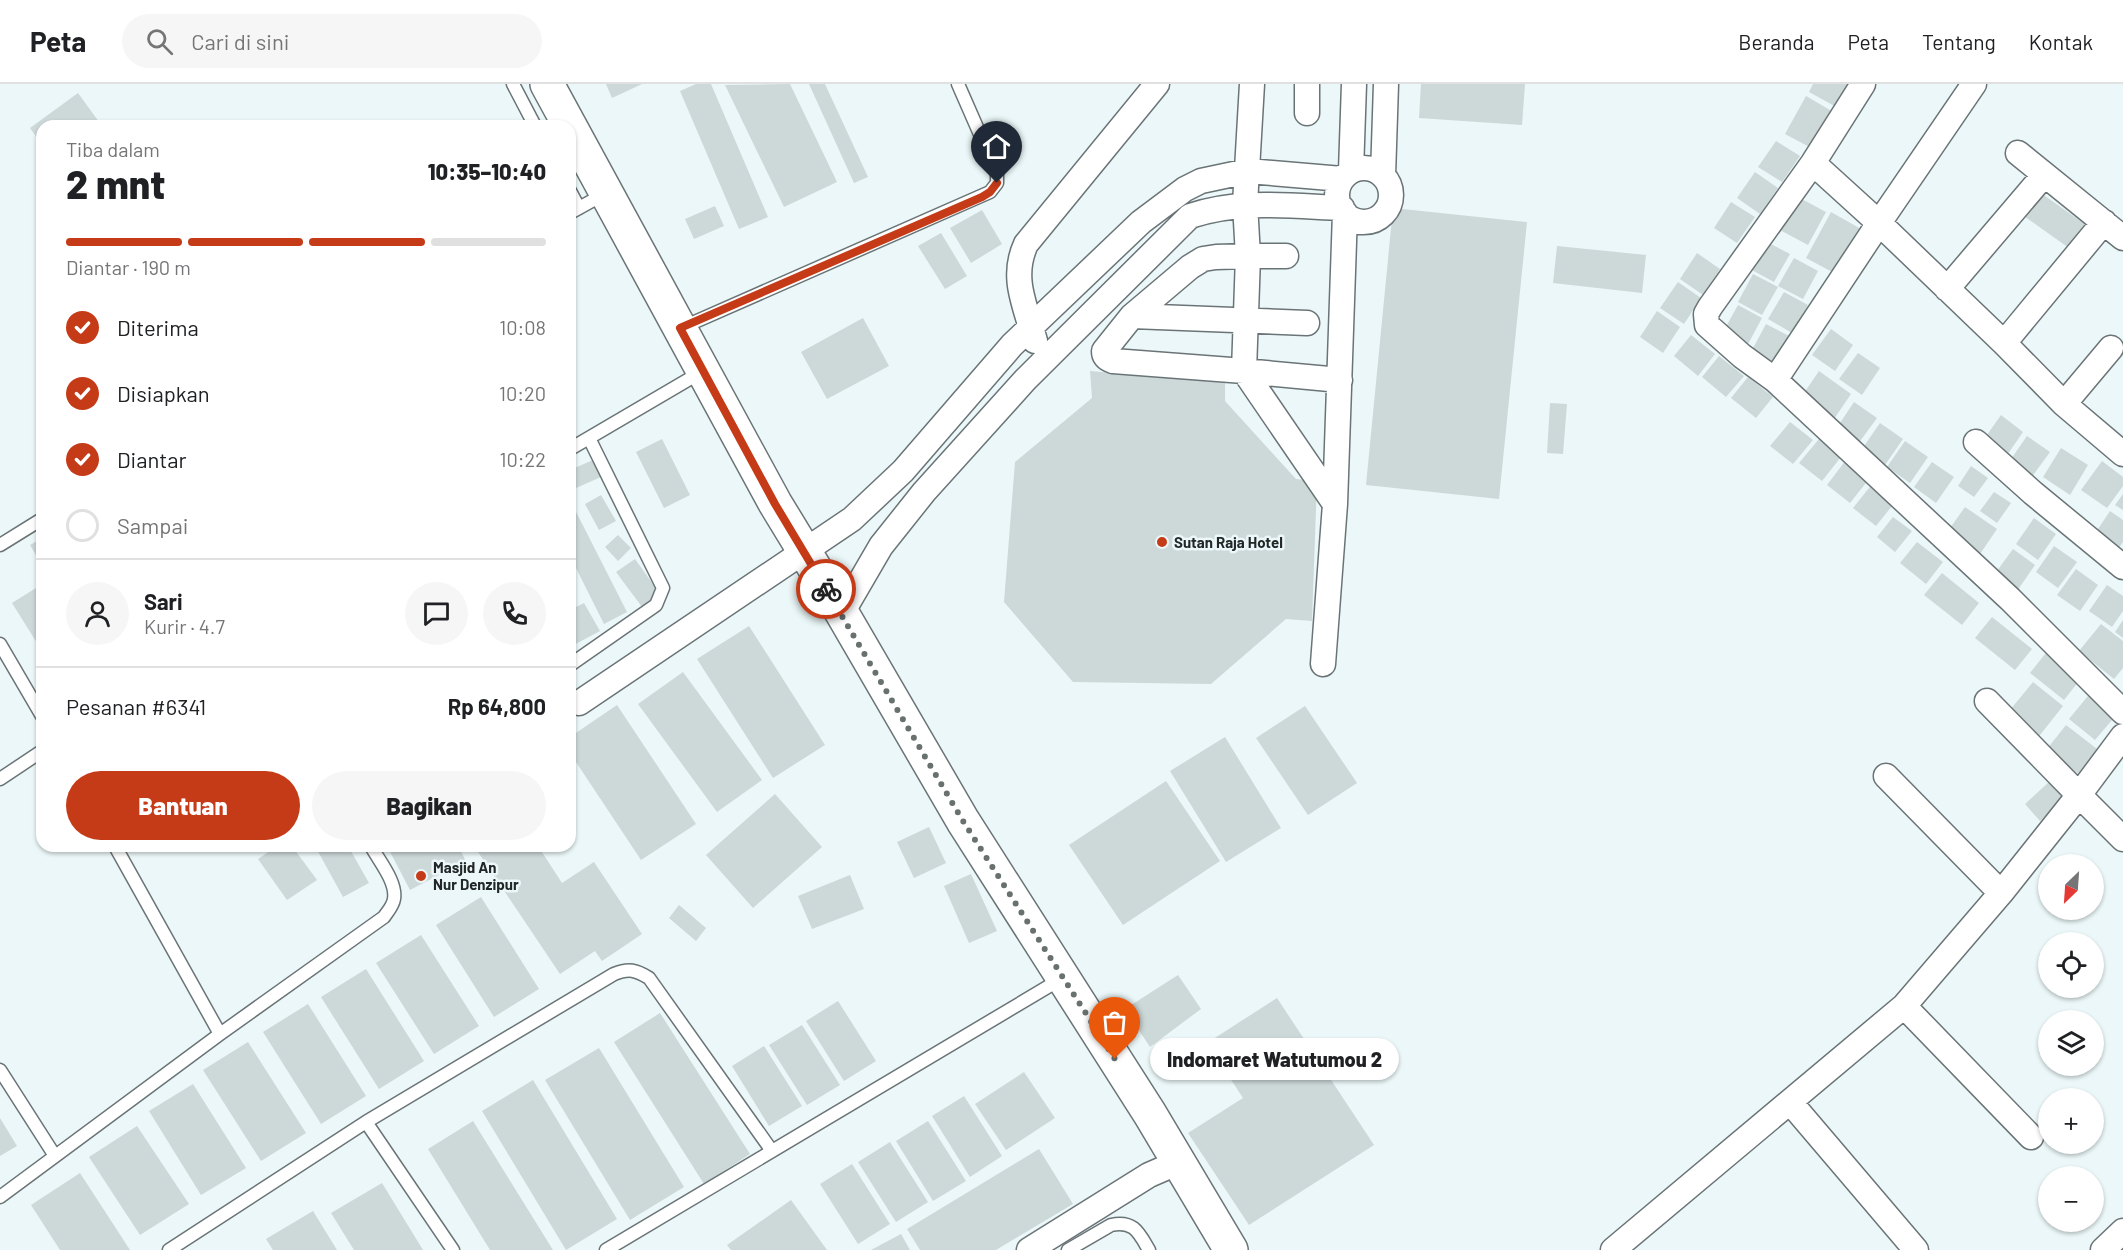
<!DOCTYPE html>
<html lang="id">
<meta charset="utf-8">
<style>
body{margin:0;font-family:Barlow,sans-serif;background:#f6f6f6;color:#202124;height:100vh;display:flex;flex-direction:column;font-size:22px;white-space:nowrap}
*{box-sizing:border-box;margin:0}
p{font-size:20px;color:#757577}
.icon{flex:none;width:33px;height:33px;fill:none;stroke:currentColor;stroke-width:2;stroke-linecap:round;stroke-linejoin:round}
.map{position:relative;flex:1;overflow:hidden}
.details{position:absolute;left:36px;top:36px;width:540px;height:732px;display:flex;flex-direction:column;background:#fff;border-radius:18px;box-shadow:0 2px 4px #0004}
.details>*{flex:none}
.needle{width:39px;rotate:205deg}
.controls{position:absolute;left:2038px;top:770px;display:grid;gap:12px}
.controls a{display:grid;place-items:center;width:66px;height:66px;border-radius:50%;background:#fff;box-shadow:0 2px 4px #0004;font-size:30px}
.pin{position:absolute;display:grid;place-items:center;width:51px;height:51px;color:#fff;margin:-62px -26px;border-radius:50% 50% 50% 0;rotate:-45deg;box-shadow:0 0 6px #0007}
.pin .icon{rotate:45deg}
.courier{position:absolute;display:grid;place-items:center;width:60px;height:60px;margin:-30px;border:4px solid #c53b18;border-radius:50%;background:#fff;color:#222;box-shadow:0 2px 8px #0007}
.bubble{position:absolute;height:42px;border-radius:21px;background:#fff;box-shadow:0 2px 4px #0004;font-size:20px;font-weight:800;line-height:42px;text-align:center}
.head em{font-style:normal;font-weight:800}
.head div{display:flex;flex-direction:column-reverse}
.head{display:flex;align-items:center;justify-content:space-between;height:102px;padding:0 30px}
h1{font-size:39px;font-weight:800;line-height:45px}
.bar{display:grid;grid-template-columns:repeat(4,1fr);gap:9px 6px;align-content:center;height:72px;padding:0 30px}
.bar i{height:8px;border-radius:4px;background:#e0e0e0}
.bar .selected{background:#c53b18}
.bar p{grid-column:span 4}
.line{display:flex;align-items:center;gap:15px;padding:0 30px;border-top:2px solid #e0e0e0}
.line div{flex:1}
.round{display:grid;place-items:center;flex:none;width:63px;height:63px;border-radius:32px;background:#f6f6f6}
ol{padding:0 30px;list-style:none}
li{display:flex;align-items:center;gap:18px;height:66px}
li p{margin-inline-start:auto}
li .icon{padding:6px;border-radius:50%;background:#c53b18;color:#fff;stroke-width:4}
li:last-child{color:#757577}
li i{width:33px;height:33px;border:3px solid #e0e0e0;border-radius:50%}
.primary-button{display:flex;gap:12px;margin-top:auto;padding:12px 30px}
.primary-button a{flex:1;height:69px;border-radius:36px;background:#c53b18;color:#fff;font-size:24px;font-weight:800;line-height:69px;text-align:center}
.primary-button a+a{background:#f6f6f6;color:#202124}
header{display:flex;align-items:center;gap:36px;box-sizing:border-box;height:84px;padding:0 30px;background:#fff;border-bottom:2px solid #e0e0e0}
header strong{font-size:28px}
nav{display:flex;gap:33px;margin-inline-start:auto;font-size:21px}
.search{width:420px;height:54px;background:#f6f6f6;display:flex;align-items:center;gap:15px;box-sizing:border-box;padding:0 21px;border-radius:33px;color:#757577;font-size:22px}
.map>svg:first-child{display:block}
.building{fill:#cdd8d9}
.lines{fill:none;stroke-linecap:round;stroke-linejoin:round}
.lane-casing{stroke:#6a7476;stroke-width:15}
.street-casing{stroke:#6a7476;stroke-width:27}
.highway-casing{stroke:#6a7476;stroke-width:36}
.lane{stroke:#fff;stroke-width:12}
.street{stroke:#fff;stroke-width:24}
.highway{stroke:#fff;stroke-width:33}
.done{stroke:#687070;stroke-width:6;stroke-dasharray:0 10.8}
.route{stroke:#c53b18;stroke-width:8}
.poi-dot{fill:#c53b18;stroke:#ebf7f8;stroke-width:2}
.labels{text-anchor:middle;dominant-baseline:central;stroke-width:5;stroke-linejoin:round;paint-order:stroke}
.poi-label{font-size:15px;font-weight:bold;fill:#222727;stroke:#ebf7f8;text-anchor:start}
</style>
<header>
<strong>Peta</strong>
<div class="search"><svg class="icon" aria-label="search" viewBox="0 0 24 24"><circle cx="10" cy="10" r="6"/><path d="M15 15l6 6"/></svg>Cari di sini</div>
<nav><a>Beranda</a><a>Peta</a><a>Tentang</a><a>Kontak</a></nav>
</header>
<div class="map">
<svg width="2123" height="1166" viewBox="0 0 2123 1166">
<rect width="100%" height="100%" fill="#ebf7f8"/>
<path class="building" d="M606,0H642L612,14Z
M696,0H711L768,133L739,145L680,7Z
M790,0L837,98L784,123L725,1Z
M809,0H825L868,93L854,99Z
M1421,0H1525L1522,41L1419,34Z
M1813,0H1852L1838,24L1809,8Z
M78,9L102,42H42V61L30,44Z
M1806,12L1835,29L1815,66L1785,50Z
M1776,57L1800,72L1782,98L1758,83Z
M1755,88L1778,104L1760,130L1737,114Z
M2038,107L2086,141L2069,164L2021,130Z
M1798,113L1826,128L1808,161L1780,146Z
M1731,118L1755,133L1737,159L1714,144Z
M715,122L724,142L694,155L685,135Z
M1393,124L1527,138L1499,415L1366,401Z
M982,126L1002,160L971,179L950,144Z
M1831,128L1861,145L1836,190L1806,174Z
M941,149L967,192L945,205L918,162Z
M1765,157L1790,170L1774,198L1750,185Z
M1557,162L1646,171L1642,209L1553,199Z
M1697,169L1720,185L1703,211L1680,195Z
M1794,174L1818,187L1803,215L1778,202Z
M1753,190L1778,203L1762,231L1738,218Z
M1678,198L1701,214L1684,240L1660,224Z
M1784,208L1808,221L1792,249L1768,235Z
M1738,221L1762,234L1747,262L1723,248Z
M1657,227L1680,243L1663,269L1640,253Z
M863,234L889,282L827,315L801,268Z
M1766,240L1791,253L1776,281L1751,268Z
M1831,245L1853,261L1835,287L1812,271Z
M1691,251L1715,270L1698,292L1674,272Z
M1858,269L1880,284L1862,311L1839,295Z
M1719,272L1744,292L1726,313L1702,293Z
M1090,287L1225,299V317L1296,395L1317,397L1312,537L1286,535L1211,600L1073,598L1004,518L1015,378L1092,314Z
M1819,287L1851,310L1834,335L1802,312Z
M1748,293L1773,313L1756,334L1731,314Z
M1854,318L1877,334L1858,360L1836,345Z
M1550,319L1567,320L1563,370L1547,369Z
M2001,331L2023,348L2005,374L1982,358Z
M1790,338L1813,356L1793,380L1770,362Z
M1880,339L1903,355L1885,381L1862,365Z
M2027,352L2050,368L2031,394L2009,378Z
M662,355L690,411L664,424L636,368Z
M1819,355L1841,373L1822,397L1799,379Z
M1905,357L1928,373L1910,399L1887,383Z
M2061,364L2088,381L2070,411L2043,393Z
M593,376L601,393L576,404L570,386Z
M1846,376L1869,395L1850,419L1827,401Z
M2102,377L2123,393V402L2107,424L2081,406Z
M1932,378L1954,393L1936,419L1914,403Z
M1971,382L1988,394L1974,413L1958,402Z
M1873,399L1896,417L1876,442L1853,424Z
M1994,408L2011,419L1997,439L1980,427Z
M2123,410V426L2115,421Z
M601,411L616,437L599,446L585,420Z
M570,416L627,528L604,540L570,472Z
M1965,423L1997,445L1980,470L1948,447Z
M2110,427L2123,436V458L2115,469L2092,454Z
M1893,433L1912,447L1895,468L1877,453Z
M2034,434L2056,450L2038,476L2016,460Z
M618,451L631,464L618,477L605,463Z
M42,454V477L40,478L30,461Z
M1917,458L1943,478L1926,500L1900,479Z
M2054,462L2077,478L2058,504L2036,488Z
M2013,465L2035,481L2017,507L1994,491Z
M635,475L660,510L642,523L616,488Z
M2076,485L2098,501L2080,527L2057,511Z
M1942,489L1979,519L1962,541L1924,511Z
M2107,501L2123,512V527L2112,543L2089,527Z
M36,504L42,514V567L12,519Z
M584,519L600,547L570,563V526Z
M1992,533L2032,565L2015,586L1975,554Z
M2123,536V554L2115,548Z
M2101,540L2123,557V584L2114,595L2079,567Z
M749,542L825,661L773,694L697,575Z
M2049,565L2083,592L2064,616L2030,589Z
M683,588L762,696L717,728L638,620Z
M2033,598L2063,622L2036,656L2005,632Z
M2092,607L2118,629L2095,656L2069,635Z
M617,621L696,740L641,776L570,669V653Z
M1305,622L1357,699L1308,731L1256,654Z
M2066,641L2101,668L2081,692L2047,665Z
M1225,653L1281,744L1226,778L1170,687Z
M1166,697L1220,777L1123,841L1069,761Z
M2049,698L2064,715L2040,737L2025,720Z
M775,710L822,763L753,824L706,771Z
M929,743L946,779L914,794L897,758Z
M277,762H292L317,796L287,816L258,775Z
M315,762H348L369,799L343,813Z
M387,762H458L466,777L410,806Z
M474,762H538L562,799L594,778L642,850L602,877L595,867L560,890Z
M971,790L997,847L969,859L944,802Z
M850,791L864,825L812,845L798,812Z
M481,813L539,905L494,933L436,841Z
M679,821L706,844L696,857L669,834Z
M421,851L479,942L434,970L376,879Z
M366,885L424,977L379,1005L321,913Z
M1178,891L1201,925L1150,963L1125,925Z
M1277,914L1374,1061L1249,1141L1188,1049L1243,1014L1207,959Z
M838,917L876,977L844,997L806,937Z
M308,920L366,1012L321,1040L263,948Z
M660,929L750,1070L704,1100L614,958Z
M802,941L840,1001L807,1021L769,961Z
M248,958L306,1049L261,1077L203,986Z
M764,962L802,1022L769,1042L732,982Z
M599,964L684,1103L630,1136L545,996Z
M1024,988L1055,1034L1006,1066L975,1020Z
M533,996L617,1135L566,1166L482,1027Z
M193,1000L246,1084L201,1111L149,1027Z
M964,1012L1002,1072L970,1093L932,1032Z
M0,1034L17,1062L0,1072Z
M473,1037L553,1166H490L428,1065Z
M928,1037L966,1097L933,1117L896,1057Z
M137,1042L189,1120L140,1151L89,1073Z
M890,1058L928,1118L896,1138L858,1078Z
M1039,1065L1073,1120L996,1166H920L907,1145Z
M852,1080L890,1140L858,1160L820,1100Z
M80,1089L130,1166H60L31,1121Z
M382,1099L423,1166H354L331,1129Z
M791,1116L827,1166H731L727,1161Z
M313,1127L337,1166H273L266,1155Z
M901,1150L910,1166H871Z"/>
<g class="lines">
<g class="lane-casing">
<path id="lane" d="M513,0L535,42
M570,107L579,124
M570,129L606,109
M681,244L990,108L997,99V89L958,0
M570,365L703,287
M0,461L42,435
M0,560L42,632
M570,581L656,521L663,504L589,354
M0,695L42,667
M115,762L220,950
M0,986L55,1072
M366,1038L453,1166
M0,1113L220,950L384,833C388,827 393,822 394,815C397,798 379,777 371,762
M169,1166L366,1038L614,890C629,884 636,886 649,894L772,1067
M606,1166L1061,895
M1068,1166L1111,1141C1134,1136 1139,1149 1149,1166"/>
</g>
<g class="street-casing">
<path id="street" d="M1252,0L1245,120L1248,172L1216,173L1203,175L1190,183L1132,232L1104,267C1104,273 1107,275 1113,277L1244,287L1335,420L1323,580
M1307,0V29
M1863,0L1813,79L1710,223L1706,230L1707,241L1742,272L1775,296L2010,515L2123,628
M2018,69L2123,154
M1813,79L1879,139L1974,0
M1337 111a27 27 0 1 1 54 0a27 27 0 1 1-54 0Z
M1351,87L1354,0
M1383,92L1386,0
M1286,172H1248L1244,287L1340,296
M1947,205L2044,91
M1132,232L1307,239
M1035,257C1026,223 1010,194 1026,160L1157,0
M2004,259L2104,138
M1775,296L1879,139L2004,259L2064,320L2123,370
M2064,320L2111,264
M1976,358L2033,409L2123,483
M1335,420L1345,129
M842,529L881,462L924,408L1025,296L1190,132C1239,115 1291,122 1342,124
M579,619L852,435L903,387L1012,261L1141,138L1185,105L1201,97L1248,87L1342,95
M2123,652L2079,711L2123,755
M1886,692L2001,809
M1904,922L2031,1053
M1790,1018L1916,1166
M1029,1166L1149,1091L1179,1078
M1613,1166L1904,922L2001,809L2079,711L1987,617
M2103,1166L2123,1147"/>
</g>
<g class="highway-casing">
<path id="highway" d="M547,0L775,419L842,529L963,737L1150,1030L1231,1166"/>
</g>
<use href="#lane" class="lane"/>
<use href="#street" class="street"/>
<use href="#highway" class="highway"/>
</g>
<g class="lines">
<path class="done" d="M826,505L963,737L1115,975"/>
<path class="route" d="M826,505L775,420L680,244L982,113L990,108L997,99"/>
</g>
<g class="poi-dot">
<circle cx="1162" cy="458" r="6"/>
<circle cx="421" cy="792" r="6"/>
</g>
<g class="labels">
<g class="poi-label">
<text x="1174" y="458">Sutan Raja Hotel</text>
<text x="433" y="783">Masjid An<tspan x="433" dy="17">Nur Denzipur</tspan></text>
</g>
</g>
</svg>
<div class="controls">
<a><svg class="needle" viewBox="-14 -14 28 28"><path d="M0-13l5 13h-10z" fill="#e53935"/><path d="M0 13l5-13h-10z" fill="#757577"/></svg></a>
<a><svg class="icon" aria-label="locate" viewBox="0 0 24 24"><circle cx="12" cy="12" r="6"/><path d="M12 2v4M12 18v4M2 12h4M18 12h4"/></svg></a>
<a><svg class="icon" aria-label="layers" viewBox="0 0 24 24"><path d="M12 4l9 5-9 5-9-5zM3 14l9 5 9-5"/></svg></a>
<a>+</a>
<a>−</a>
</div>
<div class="pin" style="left:1115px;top:975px;background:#ea580c"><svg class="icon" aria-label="bag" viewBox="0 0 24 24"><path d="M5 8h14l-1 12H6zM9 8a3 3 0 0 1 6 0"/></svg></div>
<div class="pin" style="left:997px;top:99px;background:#1f2937"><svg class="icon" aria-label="home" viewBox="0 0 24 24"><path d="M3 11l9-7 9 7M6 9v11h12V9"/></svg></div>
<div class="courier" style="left:826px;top:505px"><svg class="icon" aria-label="bike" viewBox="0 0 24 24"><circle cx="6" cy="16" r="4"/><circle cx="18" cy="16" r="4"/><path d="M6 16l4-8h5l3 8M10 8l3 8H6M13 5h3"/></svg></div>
<div class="bubble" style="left:1150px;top:954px;width:249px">Indomaret Watutumou 2</div>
<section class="details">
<div class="head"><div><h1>2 mnt</h1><p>Tiba dalam</p></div><em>10:35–10:40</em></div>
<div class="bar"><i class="selected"></i><i class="selected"></i><i class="selected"></i><i></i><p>Diantar · 190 m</p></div>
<ol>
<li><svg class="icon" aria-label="check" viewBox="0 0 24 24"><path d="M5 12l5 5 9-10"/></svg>Diterima<p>10:08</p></li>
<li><svg class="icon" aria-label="check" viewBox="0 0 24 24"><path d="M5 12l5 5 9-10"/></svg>Disiapkan<p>10:20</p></li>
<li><svg class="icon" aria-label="check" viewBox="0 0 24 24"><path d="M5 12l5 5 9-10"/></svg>Diantar<p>10:22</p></li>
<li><i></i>Sampai</li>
</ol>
<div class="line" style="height:108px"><a class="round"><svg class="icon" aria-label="person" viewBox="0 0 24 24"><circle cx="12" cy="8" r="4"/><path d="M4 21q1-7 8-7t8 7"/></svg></a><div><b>Sari</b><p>Kurir · 4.7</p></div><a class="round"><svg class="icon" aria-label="chat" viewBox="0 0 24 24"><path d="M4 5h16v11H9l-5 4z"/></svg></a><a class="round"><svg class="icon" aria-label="phone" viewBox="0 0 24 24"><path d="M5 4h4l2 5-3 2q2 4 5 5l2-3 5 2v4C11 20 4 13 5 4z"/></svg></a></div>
<div class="line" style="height:78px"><div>Pesanan #6341</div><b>Rp 64,800</b></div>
<div class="primary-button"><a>Bantuan</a><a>Bagikan</a></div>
</section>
</div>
